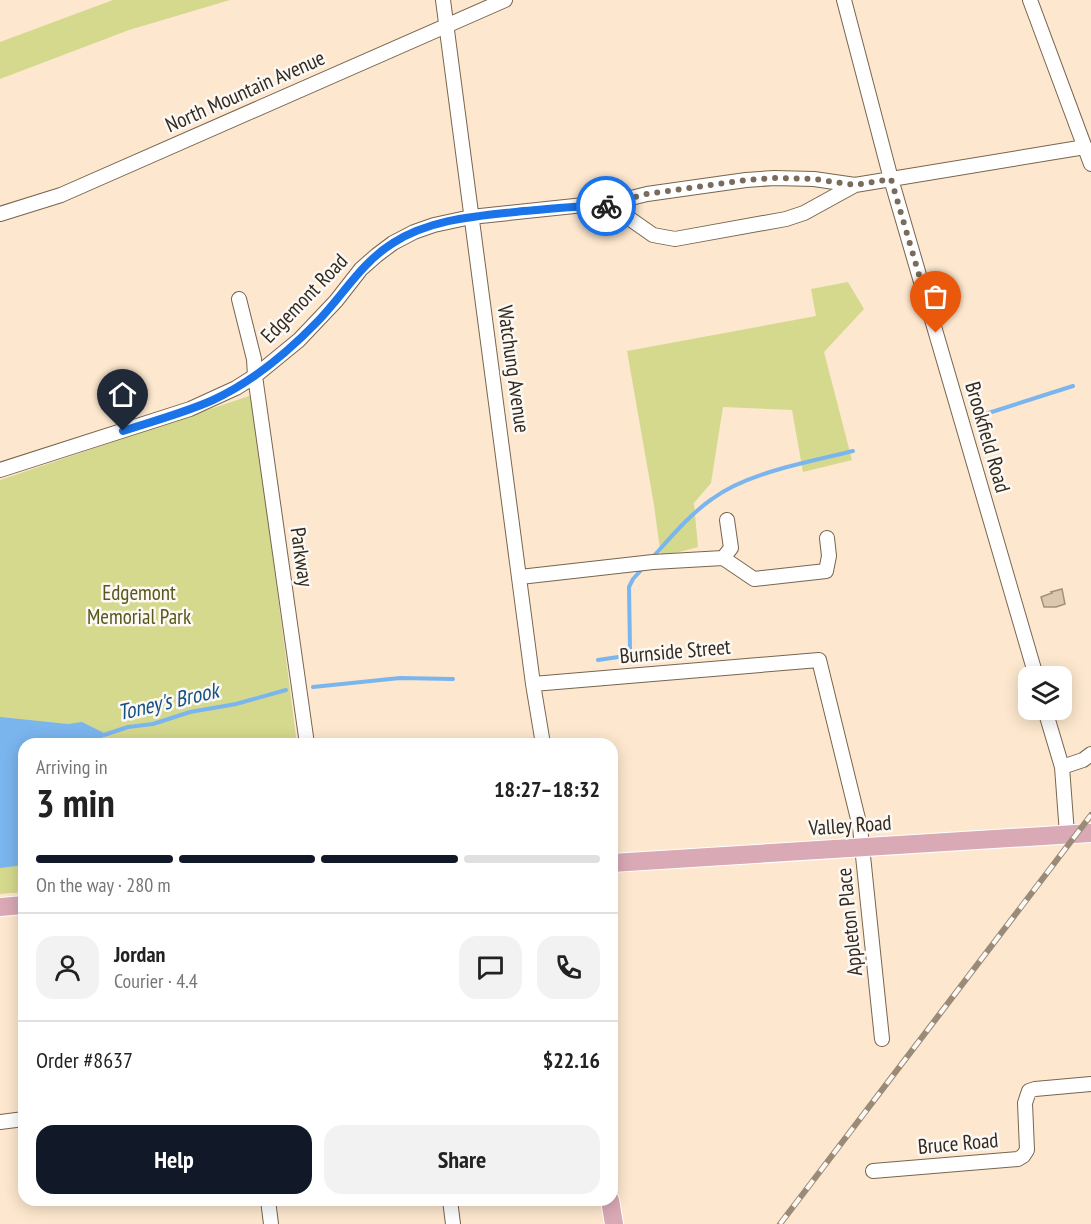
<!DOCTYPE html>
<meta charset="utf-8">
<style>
body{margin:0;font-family:"PT Sans Narrow",sans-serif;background:#f2f2f2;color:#222;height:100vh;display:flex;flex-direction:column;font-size:22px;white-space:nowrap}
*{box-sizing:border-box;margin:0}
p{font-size:20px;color:#767676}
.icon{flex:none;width:33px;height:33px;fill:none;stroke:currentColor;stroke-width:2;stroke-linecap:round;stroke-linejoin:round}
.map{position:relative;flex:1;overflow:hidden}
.details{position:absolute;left:18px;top:738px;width:600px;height:468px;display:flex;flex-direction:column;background:#fff;border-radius:18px;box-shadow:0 3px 15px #0003}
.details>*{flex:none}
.fabs{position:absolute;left:1018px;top:666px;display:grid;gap:12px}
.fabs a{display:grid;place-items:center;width:54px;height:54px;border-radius:12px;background:#fff;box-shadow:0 3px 15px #0003;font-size:30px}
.pin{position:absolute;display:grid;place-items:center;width:51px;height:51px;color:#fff;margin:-62px -26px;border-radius:50% 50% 50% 0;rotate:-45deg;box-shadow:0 0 6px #0007}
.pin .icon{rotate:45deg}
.courier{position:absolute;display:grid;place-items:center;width:60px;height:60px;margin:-30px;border:4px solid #1a73e8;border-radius:50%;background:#fff;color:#222;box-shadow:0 2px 8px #0007}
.headline em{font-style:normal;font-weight:800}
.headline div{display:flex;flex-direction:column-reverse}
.headline{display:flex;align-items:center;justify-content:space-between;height:102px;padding:0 18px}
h1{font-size:39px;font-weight:800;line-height:45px}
.bar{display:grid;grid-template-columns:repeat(4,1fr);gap:9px 6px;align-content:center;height:72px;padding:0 18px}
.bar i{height:8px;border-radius:4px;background:#e0e0e0}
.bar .active{background:#111827}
.bar p{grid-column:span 4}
.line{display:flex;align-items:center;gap:15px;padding:0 18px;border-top:2px solid #e0e0e0}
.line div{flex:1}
.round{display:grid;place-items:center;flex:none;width:63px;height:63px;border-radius:18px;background:#f2f2f2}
.primary-button{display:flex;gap:12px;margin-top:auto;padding:12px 18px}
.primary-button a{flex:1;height:69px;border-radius:18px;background:#111827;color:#fff;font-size:24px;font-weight:800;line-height:69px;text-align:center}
.primary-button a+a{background:#f2f2f2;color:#222}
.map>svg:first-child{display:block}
.green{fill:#d5d98d}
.water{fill:#7bb5ee}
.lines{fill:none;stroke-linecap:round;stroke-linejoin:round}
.stream{stroke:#7bb5ee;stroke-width:4}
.building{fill:#dbc6ae;stroke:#a59079;stroke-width:1.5}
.minor-casing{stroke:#78654f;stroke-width:16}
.major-casing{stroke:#fff;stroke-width:20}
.minor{stroke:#fff;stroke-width:14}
.major{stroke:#d9a9b5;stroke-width:18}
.rail-casing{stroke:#9a8b79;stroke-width:6}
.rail{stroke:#fcf8f3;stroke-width:4;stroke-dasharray:11;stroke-linecap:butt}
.done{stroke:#796c5d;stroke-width:6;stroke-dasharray:0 10.8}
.route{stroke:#1a73e8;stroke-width:8}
.labels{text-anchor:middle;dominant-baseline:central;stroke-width:5;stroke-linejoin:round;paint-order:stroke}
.street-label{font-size:21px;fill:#322a20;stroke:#fcf8f3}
.park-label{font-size:21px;fill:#56581e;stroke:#fcf8f3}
.water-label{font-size:22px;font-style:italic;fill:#135286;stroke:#fcf8f3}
</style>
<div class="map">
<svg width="1091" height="1224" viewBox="0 0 1091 1224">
<rect width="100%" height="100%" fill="#fde7ce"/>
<path class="green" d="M113,0H230L129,30L0,79V42Z
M848,282L864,309L824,352L852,460L803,472L792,410L723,407L711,483L694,503L698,547L661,557L654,505L627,351L816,316L811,289Z
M252,395L297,744H24V892L0,894V480Z"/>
<path class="water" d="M0,717L68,724L82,722L106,734L95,744H24V865L0,868Z"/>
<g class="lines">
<path class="stream" d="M976,417L1073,386
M652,558C671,537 689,515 712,499C749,472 809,462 853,451
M598,660L625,656L630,649L629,587L633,579L643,568
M313,687L400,678L453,679
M104,735L128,727L153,724L190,712L236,704L286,690"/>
</g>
<path class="building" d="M1062,589L1065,604L1056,607H1044L1041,597L1052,593L1051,592Z"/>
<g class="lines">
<g class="minor-casing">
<path id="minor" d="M443,0L533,684L543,744
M844,0L891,179L1036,676
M1030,0L1091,164
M613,207L653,235L675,239L786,219L804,213L855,185
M0,214L61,195L505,0
M239,299L254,359L255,376L307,744
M0,470L190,409L236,388L255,376L299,340L336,301L361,269L377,255L393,243L414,232L434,225L471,217L584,205L613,207L631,198L647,194L746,180L774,178L814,179L855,185L1085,147
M723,558L754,579L826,571L829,556L827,538
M520,577L653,562L723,558L731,548L727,520
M533,684L819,660L860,827L882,1039
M1045,710L1062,767L1067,834
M1062,767L1083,760L1091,754
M0,1122L24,1119
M873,1171L1018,1159L1023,1156L1027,1150L1025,1103L1029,1091L1035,1089L1091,1084
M268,1200L271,1224
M450,1200L453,1224"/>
</g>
<g class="major-casing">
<path id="major" d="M612,863L1091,833
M0,907L24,905
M610,1200L614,1224"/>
</g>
<use href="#minor" class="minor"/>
<use href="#major" class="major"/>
<g class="rail-casing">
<path id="rail" d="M780,1224L1091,815"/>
</g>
<use href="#rail" class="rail"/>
</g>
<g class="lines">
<path class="done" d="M606,206L613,207L631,198L647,194L746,180L774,178L814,179L855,185L891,179L936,333"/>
<path class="route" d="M123,431C153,421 184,413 213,400C252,382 288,352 318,321C343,295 362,262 393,243C432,218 480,216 524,211C551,209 578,205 606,206"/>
</g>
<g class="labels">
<g class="street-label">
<text transform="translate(245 91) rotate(-24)">North Mountain Avenue</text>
<text transform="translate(304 298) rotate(-46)">Edgemont Road</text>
<text transform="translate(514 369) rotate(82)">Watchung Avenue</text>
<text transform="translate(988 437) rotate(74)">Brookfield Road</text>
<text transform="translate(302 557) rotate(82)">Parkway</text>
<text transform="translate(675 651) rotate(-5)">Burnside Street</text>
<text transform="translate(850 825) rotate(-4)">Valley Road</text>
<text transform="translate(849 922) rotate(-96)">Appleton Place</text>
<text transform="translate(958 1143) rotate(-5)">Bruce Road</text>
</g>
<g class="park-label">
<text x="139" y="592">Edgemont<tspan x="139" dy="24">Memorial Park</tspan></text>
</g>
<g class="water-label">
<text transform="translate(168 701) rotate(-13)">Toney's Brook</text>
</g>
</g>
</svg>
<div class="fabs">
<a><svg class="icon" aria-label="layers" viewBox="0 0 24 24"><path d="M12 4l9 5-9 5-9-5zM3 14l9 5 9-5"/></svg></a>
</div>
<div class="pin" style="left:936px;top:333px;background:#ea580c"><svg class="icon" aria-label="bag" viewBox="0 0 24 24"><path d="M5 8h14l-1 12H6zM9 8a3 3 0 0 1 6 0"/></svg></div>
<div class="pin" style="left:123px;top:431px;background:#1f2937"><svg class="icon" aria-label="home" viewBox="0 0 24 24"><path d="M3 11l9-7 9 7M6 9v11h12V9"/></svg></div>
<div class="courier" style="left:606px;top:206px"><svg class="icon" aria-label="bike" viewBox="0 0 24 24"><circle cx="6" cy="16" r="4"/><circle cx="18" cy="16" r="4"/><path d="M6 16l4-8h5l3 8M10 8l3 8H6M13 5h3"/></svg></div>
<section class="details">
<div class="headline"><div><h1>3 min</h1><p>Arriving in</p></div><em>18:27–18:32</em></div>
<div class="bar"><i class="active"></i><i class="active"></i><i class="active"></i><i></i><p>On the way · 280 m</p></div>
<div class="line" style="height:108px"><a class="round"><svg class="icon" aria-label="person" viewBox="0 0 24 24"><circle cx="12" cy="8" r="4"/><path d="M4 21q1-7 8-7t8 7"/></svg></a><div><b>Jordan</b><p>Courier · 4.4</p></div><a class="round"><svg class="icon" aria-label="chat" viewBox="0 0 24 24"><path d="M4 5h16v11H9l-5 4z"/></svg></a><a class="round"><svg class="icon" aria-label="phone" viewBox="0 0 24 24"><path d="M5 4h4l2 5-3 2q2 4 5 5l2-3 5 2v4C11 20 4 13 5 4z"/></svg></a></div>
<div class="line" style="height:78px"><div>Order #8637</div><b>$22.16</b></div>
<div class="primary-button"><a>Help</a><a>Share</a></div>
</section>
</div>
